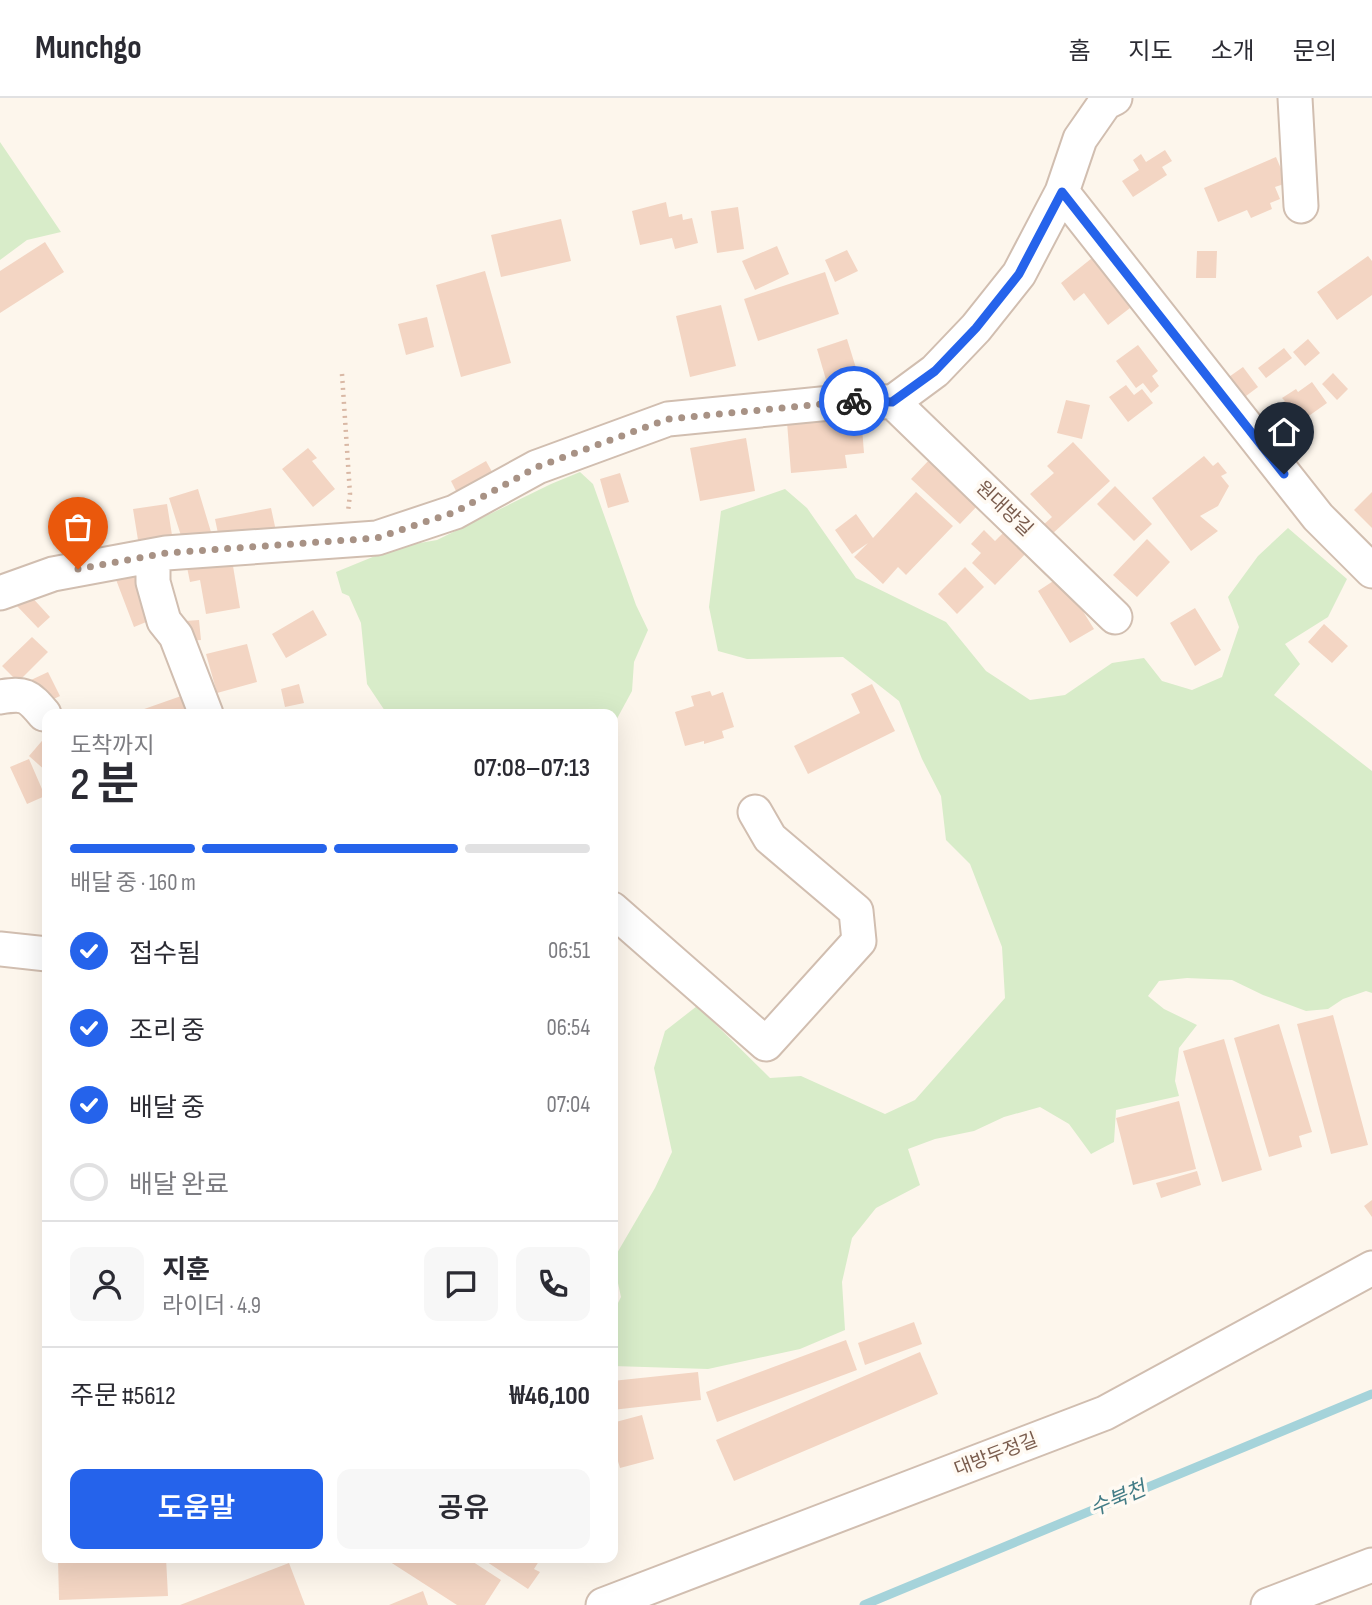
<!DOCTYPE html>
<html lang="ko">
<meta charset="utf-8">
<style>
body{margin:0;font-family:"Sofia Sans Condensed","Noto Sans KR",sans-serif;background:#f7f7f7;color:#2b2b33;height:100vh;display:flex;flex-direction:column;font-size:26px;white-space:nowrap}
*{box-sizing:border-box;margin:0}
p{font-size:23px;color:#7c7c81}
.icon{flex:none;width:38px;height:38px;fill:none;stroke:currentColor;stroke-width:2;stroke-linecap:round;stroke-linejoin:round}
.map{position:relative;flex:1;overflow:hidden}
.sheet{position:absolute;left:42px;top:611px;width:576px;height:854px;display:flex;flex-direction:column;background:#fff;border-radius:14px;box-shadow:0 7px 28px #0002}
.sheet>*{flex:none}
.pin{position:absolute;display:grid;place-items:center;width:60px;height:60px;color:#fff;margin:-72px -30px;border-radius:50% 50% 50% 0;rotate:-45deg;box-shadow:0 0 7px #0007}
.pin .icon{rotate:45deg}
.courier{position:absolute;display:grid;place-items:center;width:70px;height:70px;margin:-35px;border:5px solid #2563eb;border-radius:50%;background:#fff;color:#222;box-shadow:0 2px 9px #0007}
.headline em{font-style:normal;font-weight:600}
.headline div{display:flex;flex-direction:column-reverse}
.headline{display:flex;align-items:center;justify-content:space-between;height:119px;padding:0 28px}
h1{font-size:46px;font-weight:600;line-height:52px}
.bar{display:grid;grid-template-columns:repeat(4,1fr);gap:10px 7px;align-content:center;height:84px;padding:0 28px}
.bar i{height:9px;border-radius:5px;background:#e1e1e2}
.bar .selected{background:#2563eb}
.bar p{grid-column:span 4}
.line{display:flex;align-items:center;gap:18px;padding:0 28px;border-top:2px solid #e1e1e2}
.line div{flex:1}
.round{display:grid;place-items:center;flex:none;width:74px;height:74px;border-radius:14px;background:#f7f7f7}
ol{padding:0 28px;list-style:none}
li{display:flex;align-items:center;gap:21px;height:77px}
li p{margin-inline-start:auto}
li .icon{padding:7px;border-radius:50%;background:#2563eb;color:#fff;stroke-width:4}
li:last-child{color:#7c7c81}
li i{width:38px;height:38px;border:4px solid #e1e1e2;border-radius:50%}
.button{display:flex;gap:14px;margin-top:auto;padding:14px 28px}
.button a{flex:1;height:80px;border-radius:14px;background:#2563eb;color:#fff;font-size:28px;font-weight:600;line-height:80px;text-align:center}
.button a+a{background:#f7f7f7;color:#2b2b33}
header{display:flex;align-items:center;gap:42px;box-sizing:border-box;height:98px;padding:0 35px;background:#fff;border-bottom:2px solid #e1e1e2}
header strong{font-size:33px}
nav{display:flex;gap:38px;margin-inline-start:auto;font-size:24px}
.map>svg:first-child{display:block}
.green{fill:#d8ecc9}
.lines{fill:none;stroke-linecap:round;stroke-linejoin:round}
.stream{stroke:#a5d3da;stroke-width:9}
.building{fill:#f3d5c3}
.minor-casing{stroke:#d1beb0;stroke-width:37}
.path{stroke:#d9b8a5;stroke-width:4.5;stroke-dasharray:2 5;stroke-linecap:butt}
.minor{stroke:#fff;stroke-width:33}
.done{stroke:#a89285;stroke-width:7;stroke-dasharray:0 12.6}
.route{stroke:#2563eb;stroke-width:9}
.labels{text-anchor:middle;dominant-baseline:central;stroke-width:7;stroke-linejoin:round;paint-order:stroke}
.street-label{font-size:19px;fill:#7a5c4d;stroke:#fffaf3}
.water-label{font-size:21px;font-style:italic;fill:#437c86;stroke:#fffaf3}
</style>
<header>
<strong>Munchgo</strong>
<nav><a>홈</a><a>지도</a><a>소개</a><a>문의</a></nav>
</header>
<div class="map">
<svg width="1372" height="1507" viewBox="0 0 1372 1507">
<rect width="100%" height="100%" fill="#fdf6ec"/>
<path class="green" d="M0,44L61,134L27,142L0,162Z
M580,374L593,386L636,507L648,532L634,564L632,593L613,628L612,616H387L367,586L361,525L349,498L342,495L336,474L397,449L437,442L551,386Z
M785,391L807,410L856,480L946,524L986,573L1030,602L1065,597L1112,565L1144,560L1162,583L1192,592L1222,579L1239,529L1228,499L1258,458L1288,430L1347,481L1328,519L1285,546L1300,566L1274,597L1372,673V895L1366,893L1343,901L1328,911L1306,913L1263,897L1232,882L1187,880L1159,883L1148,898L1164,911L1197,927L1179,950L1175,983L1179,998L1116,1012L1114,1044L1091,1056L1069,1026L1040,1009L1004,1019L974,1033L935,1041L908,1051L920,1087L876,1110L852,1140L842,1184L845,1232L800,1251L708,1271L613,1268V1215L621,1199L613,1162L655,1090L672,1054L654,970L665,933L697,908L770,980L801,978L885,1016L915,1002L1005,900L1002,849L970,766L946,742L941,698L922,661L899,603L843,559L747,561L718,553L709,509L721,413Z"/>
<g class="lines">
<path class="stream" d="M864,1507L1372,1296"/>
</g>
<path class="building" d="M1165,52L1172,63L1162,69L1167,77L1133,99L1122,83L1139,72L1133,62L1141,56L1146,64Z
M1276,59L1287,85L1275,89L1280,101L1270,105L1272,111L1251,120L1247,112L1218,124L1204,90Z
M666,104L669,119L682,116L683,122L692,120L698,145L675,151L672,140L640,147L632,113Z
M738,109L744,151L717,155L711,113Z
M561,121L571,163L501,179L491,137Z
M45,144L64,174L0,215V173Z
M777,148L789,176L755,192L742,163Z
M847,152L858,173L835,184L825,162Z
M1197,153H1217L1216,180H1196Z
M1368,158L1372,163V197L1337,222L1317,194Z
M1092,160L1130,210L1108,227L1084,195L1074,203L1061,185Z
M485,173L511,265L461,279L436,187Z
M825,174L839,216L758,243L744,201Z
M721,207L736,268L690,279L676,218Z
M427,219L434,249L406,257L398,226Z
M847,241L860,283L829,292L817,251Z
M1308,241L1320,255L1305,268L1293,254Z
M1138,247L1158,273L1152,278L1159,288L1151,295L1143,285L1136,290L1116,263Z
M1284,250L1292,260L1266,280L1258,270Z
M1243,269L1258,289L1242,301L1226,281Z
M1333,275L1348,291L1337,302L1322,286Z
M1312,284L1327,305L1289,332L1274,310L1285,303L1282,300L1296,291L1298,294Z
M1126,287L1134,297L1142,291L1153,305L1128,324L1109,299Z
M1066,302L1090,307L1082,341L1057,335Z
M861,317L864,355L845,357L847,370L791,375L787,324Z
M746,340L755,393L700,403L690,350Z
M1073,344L1110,383L1051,437L1042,428L1052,419L1030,396L1054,375L1047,368Z
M308,350L317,360L312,363L335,391L313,409L282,371Z
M1204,358L1213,368L1218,364L1227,375L1221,378L1229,388L1218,408L1200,418L1218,433L1191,453L1152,400Z
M931,360L980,405L960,426L911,381Z
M486,363L495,379L459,399L451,383Z
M620,375L629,404L608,410L600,381Z
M1115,388L1152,426L1134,443L1097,406Z
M198,391L211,434L183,444L169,400Z
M916,394L953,428L906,477L898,469L883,486L854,459L868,445L852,456L835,432L856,416L873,440Z
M1372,394V430L1354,412Z
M167,406L172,437L138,442L133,411Z
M271,410L276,433L220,445L215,421Z
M1010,428L1032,449L995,487L972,465L981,455L971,446L984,432L995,443Z
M1147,441L1170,464L1137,499L1113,477Z
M232,462L240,510L206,516L200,482L190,484L187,469Z
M965,469L984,489L957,516L938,496Z
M136,471L156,520L134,529L115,479Z
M1061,478L1094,531L1070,545L1038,493Z
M29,496L50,519L38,530L17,508Z
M1195,510L1221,552L1195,568L1170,525Z
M313,512L327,537L286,560L272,536Z
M199,522L201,542L187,543L185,523Z
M1324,526L1348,548L1332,565L1308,544Z
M32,539L48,554L18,584L2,568Z
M247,546L257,584L217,595L206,556Z
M48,574L60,598L43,606L31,582Z
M299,586L304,605L285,609L281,591Z
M872,586L895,633L808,676L794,648L860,615L851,596Z
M710,593L712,598L723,594L734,629L722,633L724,640L704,646V643L685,648L675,614L694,608L691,598Z
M184,597L191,616H130Z
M47,637V674L29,658Z
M29,661L45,698L27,706L10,669Z
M1333,917L1368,1047L1331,1056L1297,926Z
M1279,926L1312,1034L1299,1038L1302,1049L1269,1059L1234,940Z
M1224,941L1262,1072L1222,1084L1183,953Z
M1179,1003L1196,1071L1133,1087L1116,1020Z
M1197,1073L1201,1087L1161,1100L1156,1085Z
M1372,1102V1119L1364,1108Z
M914,1224L922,1246L865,1267L858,1245Z
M846,1242L857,1272L717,1324L706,1294Z
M920,1254L938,1296L734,1383L716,1342Z
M698,1274L701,1302L612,1312V1283Z
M642,1317L654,1361L620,1370L612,1343V1325Z
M58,1460H166L168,1498L59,1502Z
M384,1460H467L501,1482L485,1507H457Z
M481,1460H541L534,1471L540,1474L528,1491Z
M289,1465L305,1507H180Z
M423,1493L428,1507H389Z"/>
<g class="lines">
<g class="minor-casing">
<path id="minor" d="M1295,0L1301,108
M1062,94L1318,419L1372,473
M893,304L1115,519
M153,458V484L164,523L176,538L206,616
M0,495L53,476L166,455L377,440L455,414L537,369L668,321L851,303L893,304L935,273L976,230L1019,176L1062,94L1080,41L1105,5L1115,0
M0,599C25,595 28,597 44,616
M612,811L766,946L859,843L856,813L770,740L755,714
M0,851L47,856
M603,1507L1105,1315L1372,1170
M1268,1507L1372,1467"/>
</g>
<path class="path" d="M342,276L350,396L348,414"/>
<use href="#minor" class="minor"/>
</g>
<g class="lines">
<path class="done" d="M78,471L166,455L377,440L455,414L537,369L668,321L854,303"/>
<path class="route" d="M854,303L892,304L935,273L976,230L1019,176L1062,94L1284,376"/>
</g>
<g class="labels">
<g class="street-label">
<text transform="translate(1004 411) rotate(44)">원대방길</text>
<text transform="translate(996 1357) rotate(-21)">대방두정길</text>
</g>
<g class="water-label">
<text transform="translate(1118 1401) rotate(-23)">수북천</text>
</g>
</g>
</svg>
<div class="pin" style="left:78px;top:471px;background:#ea580c"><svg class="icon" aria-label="bag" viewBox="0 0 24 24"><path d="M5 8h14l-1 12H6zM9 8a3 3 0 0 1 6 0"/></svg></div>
<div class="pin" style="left:1284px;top:376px;background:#1f2937"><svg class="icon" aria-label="home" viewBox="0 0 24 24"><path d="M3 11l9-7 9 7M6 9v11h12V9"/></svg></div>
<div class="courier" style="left:854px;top:303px"><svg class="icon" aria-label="bike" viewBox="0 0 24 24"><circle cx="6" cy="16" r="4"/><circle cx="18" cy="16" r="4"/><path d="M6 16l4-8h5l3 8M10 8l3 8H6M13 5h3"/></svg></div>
<section class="sheet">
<div class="headline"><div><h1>2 분</h1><p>도착까지</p></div><em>07:08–07:13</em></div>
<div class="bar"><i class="selected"></i><i class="selected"></i><i class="selected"></i><i></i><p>배달 중 · 160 m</p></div>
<ol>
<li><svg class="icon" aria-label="check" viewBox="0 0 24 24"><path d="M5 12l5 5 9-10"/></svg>접수됨<p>06:51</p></li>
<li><svg class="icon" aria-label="check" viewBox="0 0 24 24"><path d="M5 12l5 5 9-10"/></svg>조리 중<p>06:54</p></li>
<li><svg class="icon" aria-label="check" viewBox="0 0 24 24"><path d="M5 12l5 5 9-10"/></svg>배달 중<p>07:04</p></li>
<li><i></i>배달 완료</li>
</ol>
<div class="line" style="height:126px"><a class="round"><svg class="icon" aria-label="person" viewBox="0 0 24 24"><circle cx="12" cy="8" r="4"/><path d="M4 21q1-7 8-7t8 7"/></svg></a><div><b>지훈</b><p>라이더 · 4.9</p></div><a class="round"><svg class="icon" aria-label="chat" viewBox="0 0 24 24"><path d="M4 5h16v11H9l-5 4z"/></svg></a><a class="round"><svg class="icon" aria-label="phone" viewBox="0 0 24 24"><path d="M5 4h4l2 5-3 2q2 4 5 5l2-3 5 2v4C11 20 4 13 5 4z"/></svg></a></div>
<div class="line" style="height:91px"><div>주문 #5612</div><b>₩46,100</b></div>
<div class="button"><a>도움말</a><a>공유</a></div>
</section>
</div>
